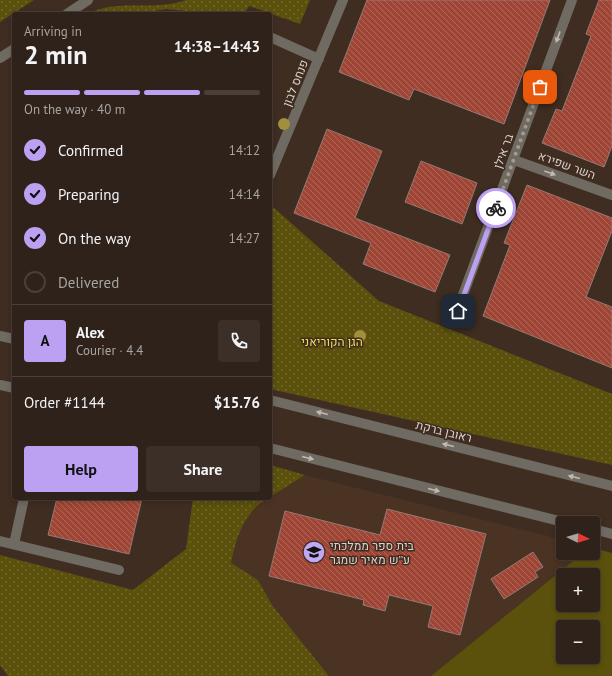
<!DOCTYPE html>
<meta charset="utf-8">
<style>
body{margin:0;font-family:"PT Sans",Heebo,sans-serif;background:#3b2f27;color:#f1f3f6;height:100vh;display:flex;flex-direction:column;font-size:15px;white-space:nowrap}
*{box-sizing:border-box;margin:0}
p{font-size:13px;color:#a7a4a2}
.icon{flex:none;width:22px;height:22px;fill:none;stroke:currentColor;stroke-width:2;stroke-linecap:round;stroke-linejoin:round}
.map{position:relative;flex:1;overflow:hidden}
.sheet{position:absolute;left:12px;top:12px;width:260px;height:488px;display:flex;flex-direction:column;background:#2f221a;border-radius:4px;box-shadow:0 2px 6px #0003,0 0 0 1px #4a3f39}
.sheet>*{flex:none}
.needle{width:26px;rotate:95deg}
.tools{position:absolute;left:556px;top:516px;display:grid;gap:8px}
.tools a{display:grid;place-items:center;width:44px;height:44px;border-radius:4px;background:#2f221a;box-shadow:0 2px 6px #0003,0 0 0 1px #4a3f39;font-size:20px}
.pin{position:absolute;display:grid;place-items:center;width:34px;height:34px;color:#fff;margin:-17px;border-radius:8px;box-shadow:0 2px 6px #0006}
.courier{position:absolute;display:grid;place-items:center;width:40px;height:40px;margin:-20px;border:3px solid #bca0f2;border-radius:50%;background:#fff;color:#222;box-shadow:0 1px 5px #0007}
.headline em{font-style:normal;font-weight:800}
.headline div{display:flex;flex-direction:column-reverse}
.headline{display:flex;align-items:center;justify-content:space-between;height:68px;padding:0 12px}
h1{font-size:26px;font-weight:800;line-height:30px}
.bar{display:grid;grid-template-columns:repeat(4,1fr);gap:6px 4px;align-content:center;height:48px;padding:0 12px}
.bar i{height:5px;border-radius:3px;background:#4a3f39}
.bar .current{background:#bca0f2}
.bar p{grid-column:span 4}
.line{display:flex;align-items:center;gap:10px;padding:0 12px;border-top:1px solid #4a3f39}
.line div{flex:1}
.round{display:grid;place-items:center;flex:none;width:42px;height:42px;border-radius:4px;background:#3b2f27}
ol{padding:0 12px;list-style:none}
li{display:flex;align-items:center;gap:12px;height:44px}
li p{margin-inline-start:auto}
li .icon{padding:4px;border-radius:50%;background:#bca0f2;color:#111;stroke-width:4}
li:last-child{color:#a7a4a2}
li i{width:22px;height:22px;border:2px solid #4a3f39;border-radius:50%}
.button{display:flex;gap:8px;margin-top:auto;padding:8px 12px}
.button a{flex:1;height:46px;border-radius:4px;background:#bca0f2;color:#111;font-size:16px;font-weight:800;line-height:46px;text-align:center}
.button a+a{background:#3b2f27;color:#f1f3f6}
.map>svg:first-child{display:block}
.built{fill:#4b3324}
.grass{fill:url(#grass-dots)}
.pitch{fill:#5b510c;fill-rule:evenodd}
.building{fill:url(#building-back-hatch);stroke:#937a75}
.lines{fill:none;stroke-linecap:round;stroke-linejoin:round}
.minor{stroke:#706b62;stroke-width:10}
.tree{fill:#a18e3e}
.oneway{fill:#c2b8b0}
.done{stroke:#a6988f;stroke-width:4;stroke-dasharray:0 7.2}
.route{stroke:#bca0f2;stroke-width:5}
.labels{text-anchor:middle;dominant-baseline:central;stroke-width:3;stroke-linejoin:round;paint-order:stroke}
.street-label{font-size:12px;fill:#ddd2ca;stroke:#3f2d22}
.park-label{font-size:12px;fill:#f1dd55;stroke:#3f2d22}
.poi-label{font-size:12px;fill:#ddd2ca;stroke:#3f2d22;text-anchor:start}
</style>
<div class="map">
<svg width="612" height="676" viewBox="0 0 612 676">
<defs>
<pattern id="grass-dots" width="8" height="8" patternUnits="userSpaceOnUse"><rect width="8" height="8" fill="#5b510c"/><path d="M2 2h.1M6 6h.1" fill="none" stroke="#72692e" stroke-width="1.8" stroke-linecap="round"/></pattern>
<pattern id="building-back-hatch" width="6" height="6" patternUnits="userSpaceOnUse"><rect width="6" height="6" fill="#9f4535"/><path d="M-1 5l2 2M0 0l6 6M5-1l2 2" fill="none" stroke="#b0685a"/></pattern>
</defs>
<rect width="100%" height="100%" fill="#3f2d22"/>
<path class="built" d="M305,475L563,540V553H583L431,676H329L272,605L258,580L231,563L243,522L262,502Z"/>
<path class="grass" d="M0,0H34L0,22Z
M186,0H310L300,24L249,6L244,14H217L166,9L136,14H96L94,11C122,0 156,11 186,0Z
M273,207L379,301L612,394V465L270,389V213Z
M270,465L305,475L270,497Z
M193,498H268C243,513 237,537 231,563L258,580L272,605L329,676H8L0,665V555L133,590L186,549Z"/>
<path class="pitch" d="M593,548L612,553V676H431L583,553H593ZM563,575H593V605H563ZM563,627H593V657H563Z"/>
<path class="building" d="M367,0H550L504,124L414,89L409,100L339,72Z
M599,0H612V146L604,167L542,143L556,109L562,111L591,36L586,34Z
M327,129L382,151L355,218L450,255L435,292L363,264L371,243L294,213Z
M421,161L477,183L462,224L405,202Z
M527,185L612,218V231L586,297L612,307V368L483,316L510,245L504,243Z
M57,498H142L129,554L48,535Z
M387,509L486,534L460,635L428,627L433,606L389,595L385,611L363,605L364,600L269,576L285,511L380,535Z
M533,552L543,567L535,572L538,577L504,599L491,579Z"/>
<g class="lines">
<path class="minor" d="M67,14L88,0
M270,37L319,59
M0,58L14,49
M514,160L612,195
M270,175L343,0
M457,311L572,0
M0,336L14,339
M0,385L14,388
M270,400L612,486
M270,448L567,523
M593,529L612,534
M0,541L119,570
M14,544L24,498"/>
</g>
<g class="tree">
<circle cx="535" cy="81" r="6"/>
<circle cx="284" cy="124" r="6"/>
<circle cx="360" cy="336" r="6"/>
</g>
<defs><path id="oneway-solid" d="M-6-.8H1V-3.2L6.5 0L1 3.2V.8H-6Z"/></defs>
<g class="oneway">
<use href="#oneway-solid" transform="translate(558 37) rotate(110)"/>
<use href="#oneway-solid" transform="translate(550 173) rotate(20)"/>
<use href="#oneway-solid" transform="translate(322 413) rotate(-166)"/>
<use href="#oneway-solid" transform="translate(448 445) rotate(-166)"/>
<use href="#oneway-solid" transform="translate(308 458) rotate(14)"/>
<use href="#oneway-solid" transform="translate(574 477) rotate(-166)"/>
<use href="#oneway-solid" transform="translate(434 490) rotate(14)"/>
</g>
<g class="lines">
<path class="done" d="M496,208L540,87"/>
<path class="route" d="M458,311L496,208"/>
</g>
<defs>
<g id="school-disc" transform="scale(1.15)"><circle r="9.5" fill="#c1a8f3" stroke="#3f2d22"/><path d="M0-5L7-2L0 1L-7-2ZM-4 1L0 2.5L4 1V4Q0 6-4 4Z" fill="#111"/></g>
</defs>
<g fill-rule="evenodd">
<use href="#school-disc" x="314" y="552"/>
</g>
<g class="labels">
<g class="street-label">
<text transform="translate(295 83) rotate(-68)">פנחס לבון</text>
<text transform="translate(503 151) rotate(-70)">בר אילן</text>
<text transform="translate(567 165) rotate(20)">השר שפירא</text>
<text transform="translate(444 431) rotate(14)">ראובן ברקת</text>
</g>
<g class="park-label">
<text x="332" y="341">הגן הקוריאני</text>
</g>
<g class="poi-label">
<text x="330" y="545">בית ספר ממלכתי<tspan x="330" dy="14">ע’’ש מאיר שמגר</tspan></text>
</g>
</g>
</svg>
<div class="tools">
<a><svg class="needle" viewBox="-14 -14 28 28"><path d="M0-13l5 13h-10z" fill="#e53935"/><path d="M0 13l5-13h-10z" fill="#a7a4a2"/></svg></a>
<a>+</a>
<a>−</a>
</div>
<div class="pin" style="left:540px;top:87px;background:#ea580c"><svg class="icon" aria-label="bag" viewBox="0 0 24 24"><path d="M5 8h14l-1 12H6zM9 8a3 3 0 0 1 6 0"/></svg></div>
<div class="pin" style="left:458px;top:311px;background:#1f2937"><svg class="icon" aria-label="home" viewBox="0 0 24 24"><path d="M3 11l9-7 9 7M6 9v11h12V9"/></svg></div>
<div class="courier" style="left:496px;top:208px"><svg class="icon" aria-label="bike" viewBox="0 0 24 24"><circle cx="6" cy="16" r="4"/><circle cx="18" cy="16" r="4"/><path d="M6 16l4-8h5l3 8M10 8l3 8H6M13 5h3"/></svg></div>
<section class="sheet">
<div class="headline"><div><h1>2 min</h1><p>Arriving in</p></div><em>14:38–14:43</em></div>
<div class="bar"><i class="current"></i><i class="current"></i><i class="current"></i><i></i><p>On the way · 40 m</p></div>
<ol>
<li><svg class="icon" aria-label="check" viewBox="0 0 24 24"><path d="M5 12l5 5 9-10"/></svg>Confirmed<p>14:12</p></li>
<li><svg class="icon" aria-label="check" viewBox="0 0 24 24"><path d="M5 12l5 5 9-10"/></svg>Preparing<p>14:14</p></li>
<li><svg class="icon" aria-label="check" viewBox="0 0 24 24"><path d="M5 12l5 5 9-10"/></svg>On the way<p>14:27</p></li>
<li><i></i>Delivered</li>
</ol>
<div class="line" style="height:72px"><b class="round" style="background:#bca0f2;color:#111">A</b><div><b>Alex</b><p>Courier · 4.4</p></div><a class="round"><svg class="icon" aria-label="phone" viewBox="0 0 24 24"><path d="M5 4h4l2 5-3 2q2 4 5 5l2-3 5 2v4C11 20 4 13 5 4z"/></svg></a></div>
<div class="line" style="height:52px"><div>Order #1144</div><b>$15.76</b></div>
<div class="button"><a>Help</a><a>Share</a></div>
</section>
</div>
